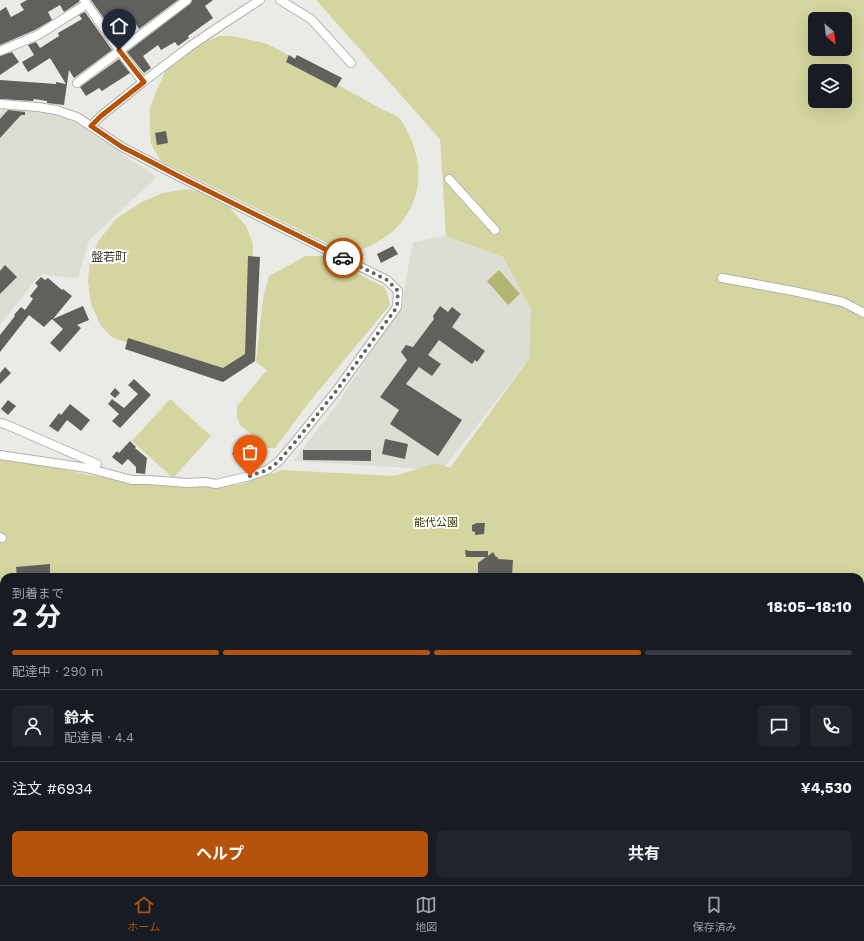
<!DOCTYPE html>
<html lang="ja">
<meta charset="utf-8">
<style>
body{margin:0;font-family:"Work Sans","Noto Sans JP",sans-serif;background:#20242c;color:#f1f3f6;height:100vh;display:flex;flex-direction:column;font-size:15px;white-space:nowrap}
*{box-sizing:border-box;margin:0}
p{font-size:13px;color:#9ea1a6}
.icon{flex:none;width:22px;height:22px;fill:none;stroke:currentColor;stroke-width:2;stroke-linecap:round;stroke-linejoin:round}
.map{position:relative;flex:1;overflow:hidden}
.details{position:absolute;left:0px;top:573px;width:864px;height:312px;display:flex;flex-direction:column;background:#171b24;border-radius:12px 12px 0 0;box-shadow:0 4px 16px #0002}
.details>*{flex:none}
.needle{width:26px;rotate:152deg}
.fabs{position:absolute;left:808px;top:12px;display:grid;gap:8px}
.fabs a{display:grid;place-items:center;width:44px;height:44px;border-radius:6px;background:#171b24;box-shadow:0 4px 16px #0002;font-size:20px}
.pin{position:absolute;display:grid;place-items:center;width:34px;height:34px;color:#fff;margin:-41px -17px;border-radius:50% 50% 50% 0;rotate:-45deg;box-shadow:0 0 4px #0007}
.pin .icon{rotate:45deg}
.courier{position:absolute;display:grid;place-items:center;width:40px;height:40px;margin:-20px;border:3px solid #b45309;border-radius:50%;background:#fff;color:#222;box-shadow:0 1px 5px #0007}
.summary em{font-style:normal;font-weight:700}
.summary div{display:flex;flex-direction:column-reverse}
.summary{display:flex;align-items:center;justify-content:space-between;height:68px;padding:0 12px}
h1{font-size:26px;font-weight:700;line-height:30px}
.bar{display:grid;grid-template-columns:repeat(4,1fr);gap:6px 4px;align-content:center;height:48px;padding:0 12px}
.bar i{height:5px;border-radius:3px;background:#363941}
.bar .current{background:#b45309}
.bar p{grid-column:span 4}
.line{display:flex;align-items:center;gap:10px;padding:0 12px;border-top:1px solid #363941}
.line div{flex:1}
.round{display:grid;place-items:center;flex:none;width:42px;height:42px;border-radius:6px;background:#20242c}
.primary-button{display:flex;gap:8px;margin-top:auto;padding:8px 12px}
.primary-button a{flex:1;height:46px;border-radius:6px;background:#b45309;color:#fff;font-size:16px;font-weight:700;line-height:46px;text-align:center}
.primary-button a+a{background:#20242c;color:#f1f3f6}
.menu{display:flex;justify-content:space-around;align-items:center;height:56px;border-top:1px solid #363941;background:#171b24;font-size:11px;color:#9ea1a6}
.menu a{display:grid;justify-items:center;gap:2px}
.menu .current{color:#b45309}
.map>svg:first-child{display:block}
.built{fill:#ddded3}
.green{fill:#d5d59f;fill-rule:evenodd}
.water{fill:#b5b473}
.building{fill:#60605d}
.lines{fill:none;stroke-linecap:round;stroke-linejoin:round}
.minor-casing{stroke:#b1b1ae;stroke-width:10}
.tertiary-casing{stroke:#b1b1ae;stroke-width:12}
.minor{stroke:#fff;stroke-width:8}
.tertiary{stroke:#fff;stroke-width:10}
.done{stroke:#646462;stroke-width:4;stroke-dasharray:0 7.2}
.route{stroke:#b45309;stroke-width:5}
.labels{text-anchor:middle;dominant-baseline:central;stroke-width:4;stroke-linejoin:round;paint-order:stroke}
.park-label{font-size:11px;fill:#3a3903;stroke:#fffffe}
.neighbourhood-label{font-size:12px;fill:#3b3b38;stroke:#fffffe}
</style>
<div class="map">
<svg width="864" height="885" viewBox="0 0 864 885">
<rect width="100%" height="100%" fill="#eaeae7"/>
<path class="built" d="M3,109L41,112L65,116L157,177L89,240L78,278L54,276L43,274L36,279L0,325V112Z
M446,236L503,257L531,309L529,359L442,470L293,461L336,406L404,301L403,295L413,242Z"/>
<path class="green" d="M316,0H864V691H860V577H4V604H0V459L44,466L133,483L217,487L242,484L282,470L394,476L437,463L450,468L529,359L531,309L503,257L446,236L440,139ZM815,19H845V49H815ZM815,71H845V101H815Z
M219,36H232L265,43L295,58L297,55L342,78L338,85C353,93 368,102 383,110C388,112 398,115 401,120C404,124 406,129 408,133C429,173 418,219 379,241C372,245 364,249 356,251C352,252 346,251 341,250L163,162L160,159L151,144L150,131V107L159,85L165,72L172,63L198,45Z
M188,189L213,196L230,208L246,226L253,244L252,357L222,377L112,337L101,326L91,304L88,281L90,259L99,240L116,219L140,203L162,193Z
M306,256H323L384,287L388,295L390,305L310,401L275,448H268L240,425L237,417V406L267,370L256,362L263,299L269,276Z
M170,399L211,436L173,478L132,441Z"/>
<path class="water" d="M499,270L520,294L508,305L487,281Z"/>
<path class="building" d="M27,0H79V2L64,12L60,5L48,12L52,20L35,30L0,45V11L6,7L11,17L24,10L20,4Z
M91,0H178L139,29L134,21L120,29L127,38L121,43Z
M192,0H213L205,6L213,18L188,36L189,38L178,46L175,42L161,50L158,45L143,56L151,68L144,73L127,52L190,4Z
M85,12L112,50L74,78L69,70L64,105L47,103V101L34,99L33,101L0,99V80L56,84V82L66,84L50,58L28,72L22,62L34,55L28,45L36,42L40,48L59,36L58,33L82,19L79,15Z
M12,52L19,62L0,75V56Z
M289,55L295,59L297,55L342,78L336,88L286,62Z
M119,59L130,73L102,91L99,88L86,96L80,87Z
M8,110L25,112V115H21L0,138V119Z
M166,131L168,143L157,145L155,133Z
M393,246L398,254L381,263L377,254Z
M248,256L260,257L255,361L223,382L125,349L128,338L223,368L245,354Z
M5,265L17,277L0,294V271Z
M41,277L45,280L48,278L62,290L63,289L72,296L53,319L83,306L89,320L77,325L81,328L60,352L50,343L63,329L52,319L44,327L29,315L0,352V335L15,316L14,315L21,307L25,310L33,299L30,296L38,286L35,283Z
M440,306L448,312L452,307L461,314L452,327L485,351L477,362L475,360L472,364L439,340L428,355L441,364L432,376L419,367L406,384L462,420L438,456L390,424L399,410L380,397L407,360L401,352L406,345L413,347L434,319L433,316Z
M5,367L11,373L0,384V373Z
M134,379L151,395L120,428L112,421L119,414L108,404L112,399L124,408L138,394L128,385Z
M115,388L120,393L115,398L110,394Z
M8,400L16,406L8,415L1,409Z
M70,404L90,420L81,431L67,420L58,432L49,426L59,413L61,415Z
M385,439L408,444L405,459L382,454Z
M130,441L136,447L135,448L147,458L145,474L136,473V467L128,459L122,465L112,457L117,451L119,453Z
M238,448L245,454L239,460L232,454Z
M303,450H371V461L303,460Z
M477,523H485L484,534L475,535V532L472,531V525Z
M465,550L470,551H488V556L493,552L496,557H498V559L513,560L512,577H478V563L486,557H466Z
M50,564V577H17L16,567Z"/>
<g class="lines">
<g class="minor-casing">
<path id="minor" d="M84,0L119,50L143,82
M280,0L311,19L351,63
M0,51L38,35L87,4
M77,83L187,0
M0,104L38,107L56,110L77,117L122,147L182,178L387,280L398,291L397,307L337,390L296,441L278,462L267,470L250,476L216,484L205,482L188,483L148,480H132L87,468L0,455
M91,126L101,116L143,82L189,47L220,26L260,0
M449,179L495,230
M722,278L793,291L843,302L864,313
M0,423L5,424L97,464L87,468
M0,537L2,538
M0,664H4
M0,757H4
M860,804L864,801
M97,881L98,885
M183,881V885
M252,881L253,885
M833,881L835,885
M58,885L70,881
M719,885L726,881
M855,885L864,879"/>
</g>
<g class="tertiary-casing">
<path id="tertiary" d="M860,706H864
M496,885L505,881"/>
</g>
<use href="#minor" class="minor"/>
<use href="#tertiary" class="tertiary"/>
</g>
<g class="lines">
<path class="done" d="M250,476L267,470L278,462L296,441L337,390L397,307L398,291L387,280L343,258"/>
<path class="route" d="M119,50L144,82L101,116L91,126L122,147L136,154L182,178L343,258"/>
</g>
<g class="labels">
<g class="park-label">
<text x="436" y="522">能代公園</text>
</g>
<g class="neighbourhood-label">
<text x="109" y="257">盤若町</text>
</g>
</g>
</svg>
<div class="fabs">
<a><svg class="needle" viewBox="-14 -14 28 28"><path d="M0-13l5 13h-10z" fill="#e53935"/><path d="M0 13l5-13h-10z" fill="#9ea1a6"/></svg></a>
<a><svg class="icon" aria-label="layers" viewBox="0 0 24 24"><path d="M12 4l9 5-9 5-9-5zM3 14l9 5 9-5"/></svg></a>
</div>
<div class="pin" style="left:250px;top:476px;background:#ea580c"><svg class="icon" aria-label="bag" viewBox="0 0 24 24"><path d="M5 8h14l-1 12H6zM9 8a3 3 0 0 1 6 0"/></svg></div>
<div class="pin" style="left:119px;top:50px;background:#1f2937"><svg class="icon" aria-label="home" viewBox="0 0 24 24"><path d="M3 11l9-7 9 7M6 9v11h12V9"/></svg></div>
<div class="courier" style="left:343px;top:258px"><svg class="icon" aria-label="car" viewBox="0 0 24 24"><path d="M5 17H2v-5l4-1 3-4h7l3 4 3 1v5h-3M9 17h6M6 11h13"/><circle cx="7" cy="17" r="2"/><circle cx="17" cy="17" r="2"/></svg></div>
<section class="details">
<div class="summary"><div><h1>2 分</h1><p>到着まで</p></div><em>18:05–18:10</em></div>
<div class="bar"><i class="current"></i><i class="current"></i><i class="current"></i><i></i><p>配達中 · 290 m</p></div>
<div class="line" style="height:72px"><a class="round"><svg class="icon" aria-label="person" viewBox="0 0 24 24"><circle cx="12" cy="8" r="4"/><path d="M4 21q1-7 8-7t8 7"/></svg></a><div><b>鈴木</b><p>配達員 · 4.4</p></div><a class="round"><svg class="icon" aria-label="chat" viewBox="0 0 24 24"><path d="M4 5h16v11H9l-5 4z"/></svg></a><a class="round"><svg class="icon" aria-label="phone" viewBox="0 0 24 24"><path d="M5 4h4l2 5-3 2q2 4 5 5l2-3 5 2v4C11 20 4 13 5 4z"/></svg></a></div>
<div class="line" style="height:52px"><div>注文 #6934</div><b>¥4,530</b></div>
<div class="primary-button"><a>ヘルプ</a><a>共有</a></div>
</section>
</div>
<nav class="menu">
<a class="current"><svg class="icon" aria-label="home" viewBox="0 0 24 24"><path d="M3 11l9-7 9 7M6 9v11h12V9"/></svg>ホーム</a>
<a><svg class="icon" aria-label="map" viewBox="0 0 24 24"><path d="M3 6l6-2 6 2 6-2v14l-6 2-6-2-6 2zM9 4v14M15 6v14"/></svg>地図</a>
<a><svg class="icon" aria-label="saved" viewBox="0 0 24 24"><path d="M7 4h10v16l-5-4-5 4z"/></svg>保存済み</a>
</nav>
